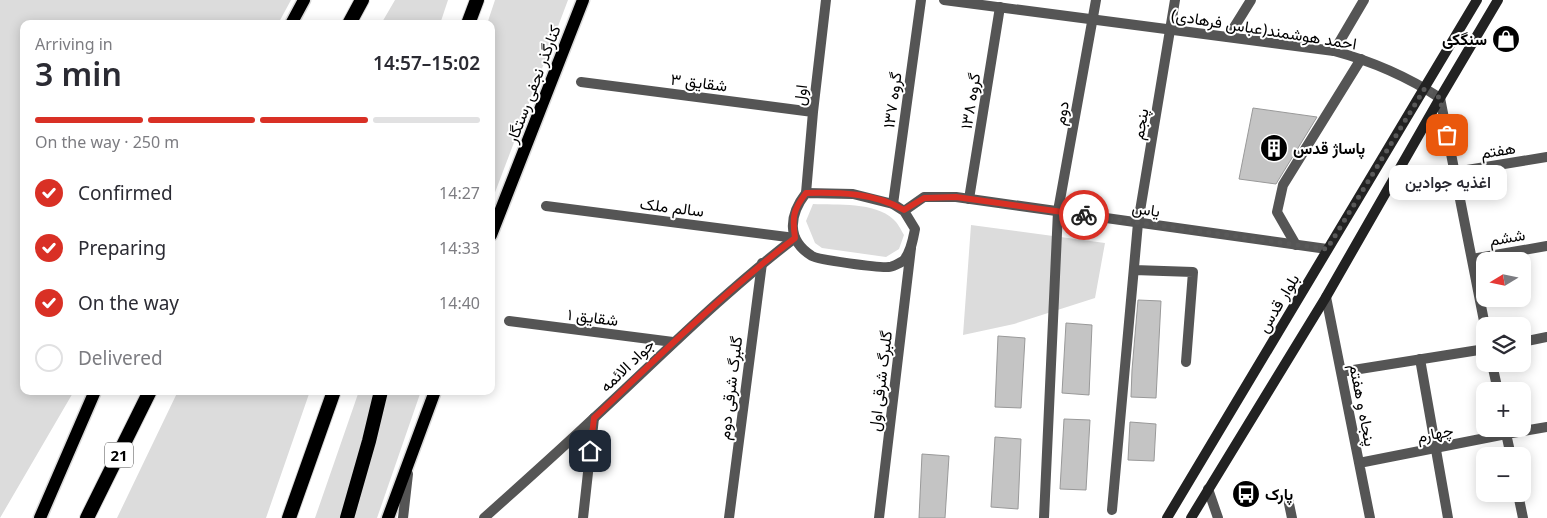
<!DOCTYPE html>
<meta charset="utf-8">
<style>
body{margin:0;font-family:"Noto Sans",Vazirmatn,sans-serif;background:#f7f7f7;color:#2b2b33;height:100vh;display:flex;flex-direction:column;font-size:19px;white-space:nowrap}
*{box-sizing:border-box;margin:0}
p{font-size:16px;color:#7c7c81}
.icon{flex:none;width:28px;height:28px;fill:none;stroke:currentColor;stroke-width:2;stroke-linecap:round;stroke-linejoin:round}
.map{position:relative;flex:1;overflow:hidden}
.side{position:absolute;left:20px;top:20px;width:475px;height:375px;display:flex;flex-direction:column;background:#fff;border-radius:10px;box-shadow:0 2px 12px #0003}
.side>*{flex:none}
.needle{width:32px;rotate:260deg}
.buttons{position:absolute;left:1476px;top:252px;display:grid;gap:10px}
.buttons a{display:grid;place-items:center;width:55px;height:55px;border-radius:10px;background:#fff;box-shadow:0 2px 12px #0003;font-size:25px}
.pin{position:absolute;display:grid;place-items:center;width:42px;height:42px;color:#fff;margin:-21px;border-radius:10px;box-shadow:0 2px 8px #0006}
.courier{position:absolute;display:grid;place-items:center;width:50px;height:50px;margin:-25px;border:4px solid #d93025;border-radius:50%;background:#fff;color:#222;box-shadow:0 1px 6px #0007}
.bubble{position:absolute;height:35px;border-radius:10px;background:#fff;box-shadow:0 2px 12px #0003;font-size:16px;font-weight:600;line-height:35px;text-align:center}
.head em{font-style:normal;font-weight:600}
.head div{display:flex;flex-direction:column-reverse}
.head{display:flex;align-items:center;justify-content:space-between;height:85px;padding:0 15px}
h1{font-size:32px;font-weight:600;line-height:38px}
.bar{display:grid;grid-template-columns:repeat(4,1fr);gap:8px 5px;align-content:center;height:60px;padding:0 15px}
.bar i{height:6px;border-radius:4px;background:#e1e1e2}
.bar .on{background:#d93025}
.bar p{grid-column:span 4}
ol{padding:0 15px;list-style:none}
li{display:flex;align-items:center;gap:15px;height:55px}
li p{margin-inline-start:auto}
li .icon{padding:5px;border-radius:50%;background:#d93025;color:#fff;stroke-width:4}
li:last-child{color:#7c7c81}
li i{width:28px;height:28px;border:2px solid #e1e1e2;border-radius:50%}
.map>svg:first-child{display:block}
.green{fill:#dcdcdc}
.building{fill:#c4c4c4;stroke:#999}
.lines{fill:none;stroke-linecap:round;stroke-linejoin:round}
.primary-casing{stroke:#dbdbdb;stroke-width:15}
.trunk-casing{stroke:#dbdbdb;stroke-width:16}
.pedestrian{stroke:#555;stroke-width:10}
.minor{stroke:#555;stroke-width:10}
.tertiary{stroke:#555;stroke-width:10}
.secondary{stroke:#222;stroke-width:10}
.primary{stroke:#000;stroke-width:12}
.trunk{stroke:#000;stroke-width:14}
.done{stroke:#595959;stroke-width:5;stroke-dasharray:0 9}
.route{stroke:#d93025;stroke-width:6}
.labels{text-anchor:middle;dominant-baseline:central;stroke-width:4;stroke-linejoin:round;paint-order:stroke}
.shield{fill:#fff;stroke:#4c4c4c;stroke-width:1}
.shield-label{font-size:15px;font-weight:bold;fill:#000}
.street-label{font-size:16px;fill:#000;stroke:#fff}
.poi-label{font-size:16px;font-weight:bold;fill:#000;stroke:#fff;text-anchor:start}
</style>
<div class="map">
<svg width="1547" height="518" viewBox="0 0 1547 518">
<rect width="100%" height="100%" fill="#fff"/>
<path class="green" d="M0,0H291L278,24H24V391H74L0,518Z
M395,0H448L440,24H381Z
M495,0H568L491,203V24H487Z
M813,204C837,205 875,202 893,219C898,223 901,230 904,235L899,249L886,257L822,248L815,243L806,221Z
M971,225L1105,243L1095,298L1014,324L963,335Z
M178,391H310L266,518H117Z
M359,391H375L343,518H315Z
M387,391H421L377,518H354L365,480Z"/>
<path class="building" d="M1253,108L1317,117L1276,184L1239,179Z
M1138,300L1161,301L1156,398L1131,397L1132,370Z
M1066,323L1092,325L1089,395L1062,393Z
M998,336L1025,338L1021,408L995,407Z
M1064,419L1090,420L1086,490L1060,489Z
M1130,422L1156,424L1154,461L1128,460Z
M995,437L1021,439L1018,509L991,507Z
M922,454L949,456L945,518H919Z"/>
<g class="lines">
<g class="primary-casing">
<path id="primary" d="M291,24L304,0
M491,235L583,0
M40,518L95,391
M388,518L435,391"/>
</g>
<g class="trunk-casing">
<path id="trunk" d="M349,24L362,0
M468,24L477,0
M87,518L150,391
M289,518L334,391
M347,518L369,441L381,391"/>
</g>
<path class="pedestrian" d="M1420,359L1448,518
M1288,499L1292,518"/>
<path class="minor" d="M1228,37L1251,0
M1334,51L1364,0
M581,82L813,112
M1440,98L1485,326
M1455,172L1547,157
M806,193L813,112L826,0
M969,199L1000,7
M893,204L921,0
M546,206L795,238
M1296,245L1277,212L1283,185L1361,59
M1472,259L1547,246
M1134,270L1193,272L1186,362
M1326,297L1370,518
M509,321L673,342
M1522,342L1547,337
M1492,364L1498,391
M1341,372L1485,349
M1505,429L1511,456
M1359,463L1506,434L1547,427
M1208,489L1218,518
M1518,494L1523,518
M1112,510L1138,223L1175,0
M583,518L594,418
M729,518L762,263
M879,518L911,248
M1044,518L1058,211L1096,0"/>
<path class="tertiary" d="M944,0L1334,51C1371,61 1408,77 1440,98
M806,193L853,194L893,204L904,211L915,229C913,239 911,253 903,261C900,263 892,267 889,267C879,268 819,260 812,256C786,240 789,215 806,193Z
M904,211L924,197H956L1327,249
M403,518L408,474
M484,518C521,485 558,452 594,418C660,357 723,293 795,238"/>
<path class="secondary" d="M1167,518L1477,0
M1191,518L1326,297L1440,98L1498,0"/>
<use href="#primary" class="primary"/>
<use href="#trunk" class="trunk"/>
</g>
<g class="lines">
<path class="done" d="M1084,215L1327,249L1425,88L1440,98L1447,135"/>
<path class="route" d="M590,451L594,418C659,356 723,293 795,238C792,217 793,210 806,193C839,192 875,193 904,210L924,198L956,197L1084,215"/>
</g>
<defs>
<g id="shop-disc" transform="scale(1.4375)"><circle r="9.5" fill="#000" stroke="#fff"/><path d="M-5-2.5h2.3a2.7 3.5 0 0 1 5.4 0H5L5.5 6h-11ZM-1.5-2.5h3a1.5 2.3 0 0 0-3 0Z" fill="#fff"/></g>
<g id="building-disc" transform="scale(1.4375)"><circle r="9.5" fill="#000" stroke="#fff"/><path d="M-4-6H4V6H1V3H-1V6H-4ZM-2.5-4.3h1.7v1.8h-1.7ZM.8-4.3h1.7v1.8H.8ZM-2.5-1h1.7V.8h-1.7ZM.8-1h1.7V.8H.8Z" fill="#fff"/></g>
<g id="bus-disc" transform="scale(1.4375)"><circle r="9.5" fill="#000" stroke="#fff"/><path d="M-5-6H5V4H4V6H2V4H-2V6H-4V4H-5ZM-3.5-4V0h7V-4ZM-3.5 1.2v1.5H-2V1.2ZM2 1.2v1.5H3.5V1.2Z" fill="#fff"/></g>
</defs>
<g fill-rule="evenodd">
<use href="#shop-disc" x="1506" y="39"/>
<use href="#building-disc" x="1274" y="148"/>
<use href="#bus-disc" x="1246" y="494"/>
</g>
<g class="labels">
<rect class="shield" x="105" y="442.5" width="28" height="25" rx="4"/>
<g class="shield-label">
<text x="119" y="455">21</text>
</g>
<g class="street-label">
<text transform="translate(1264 29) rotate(9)">احمد هوشمند(عباس فرهادی)</text>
<text transform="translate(699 82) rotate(7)">شقایق ۳</text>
<text transform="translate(533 84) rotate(-69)">کنارگذر نجفی رستگار</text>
<text transform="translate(800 95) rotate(-83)">اول</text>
<text transform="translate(892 100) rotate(-82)">گروه ۱۳۷</text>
<text transform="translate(970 101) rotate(-81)">گروه ۱۳۸</text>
<text transform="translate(1061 113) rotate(-80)">دوم</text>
<text transform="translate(1140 124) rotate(-80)">پنجم</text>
<text transform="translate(1498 150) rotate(-9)">هفتم</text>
<text transform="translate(672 207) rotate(7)">سالم ملک</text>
<text transform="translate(1146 209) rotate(8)">یاس</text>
<text transform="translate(1507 237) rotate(-10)">ششم</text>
<text transform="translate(1278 303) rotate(-59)">بلوار قدس</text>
<text transform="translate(593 317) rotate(7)">شقایق ۱</text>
<text transform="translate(627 365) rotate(-44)">جواد الائمه</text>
<text transform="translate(880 381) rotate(-83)">گلبرگ شرقی اول</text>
<text transform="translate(730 388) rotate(-83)">گلبرگ شرقی دوم</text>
<text transform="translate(1363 405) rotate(79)">پنجاه و هفتم</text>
<text transform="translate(1435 433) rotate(-11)">چهارم</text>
</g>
<g class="poi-label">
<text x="1487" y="39" text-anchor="end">سنگکی</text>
<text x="1293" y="148">پاساژ قدس</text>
<text x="1265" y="494">پارک</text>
</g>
</g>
</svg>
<div class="buttons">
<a><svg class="needle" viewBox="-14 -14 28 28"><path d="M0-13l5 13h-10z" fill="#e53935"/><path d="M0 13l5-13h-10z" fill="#7c7c81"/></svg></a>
<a><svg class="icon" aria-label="layers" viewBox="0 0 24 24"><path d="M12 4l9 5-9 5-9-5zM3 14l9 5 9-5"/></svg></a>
<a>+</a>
<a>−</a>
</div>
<div class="pin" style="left:1447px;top:135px;background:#ea580c"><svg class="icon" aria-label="bag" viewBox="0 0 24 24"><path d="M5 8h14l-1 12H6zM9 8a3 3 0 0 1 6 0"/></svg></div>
<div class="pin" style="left:590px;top:451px;background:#1f2937"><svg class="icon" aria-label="home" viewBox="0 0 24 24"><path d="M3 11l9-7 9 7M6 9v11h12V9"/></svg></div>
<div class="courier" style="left:1084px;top:215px"><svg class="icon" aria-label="bike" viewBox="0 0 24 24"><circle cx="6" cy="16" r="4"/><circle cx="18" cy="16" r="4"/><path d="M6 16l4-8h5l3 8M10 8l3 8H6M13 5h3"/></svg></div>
<div class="bubble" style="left:1389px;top:165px;width:118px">اغذیه جوادین</div>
<section class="side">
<div class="head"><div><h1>3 min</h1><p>Arriving in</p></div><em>14:57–15:02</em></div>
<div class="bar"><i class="on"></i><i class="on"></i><i class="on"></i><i></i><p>On the way · 250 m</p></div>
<ol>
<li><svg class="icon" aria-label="check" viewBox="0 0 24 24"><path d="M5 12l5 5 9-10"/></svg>Confirmed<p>14:27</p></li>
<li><svg class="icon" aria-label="check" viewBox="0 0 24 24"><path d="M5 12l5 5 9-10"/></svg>Preparing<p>14:33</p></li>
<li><svg class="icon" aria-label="check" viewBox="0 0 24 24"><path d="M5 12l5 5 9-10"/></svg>On the way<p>14:40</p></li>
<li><i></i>Delivered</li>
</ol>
</section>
</div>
